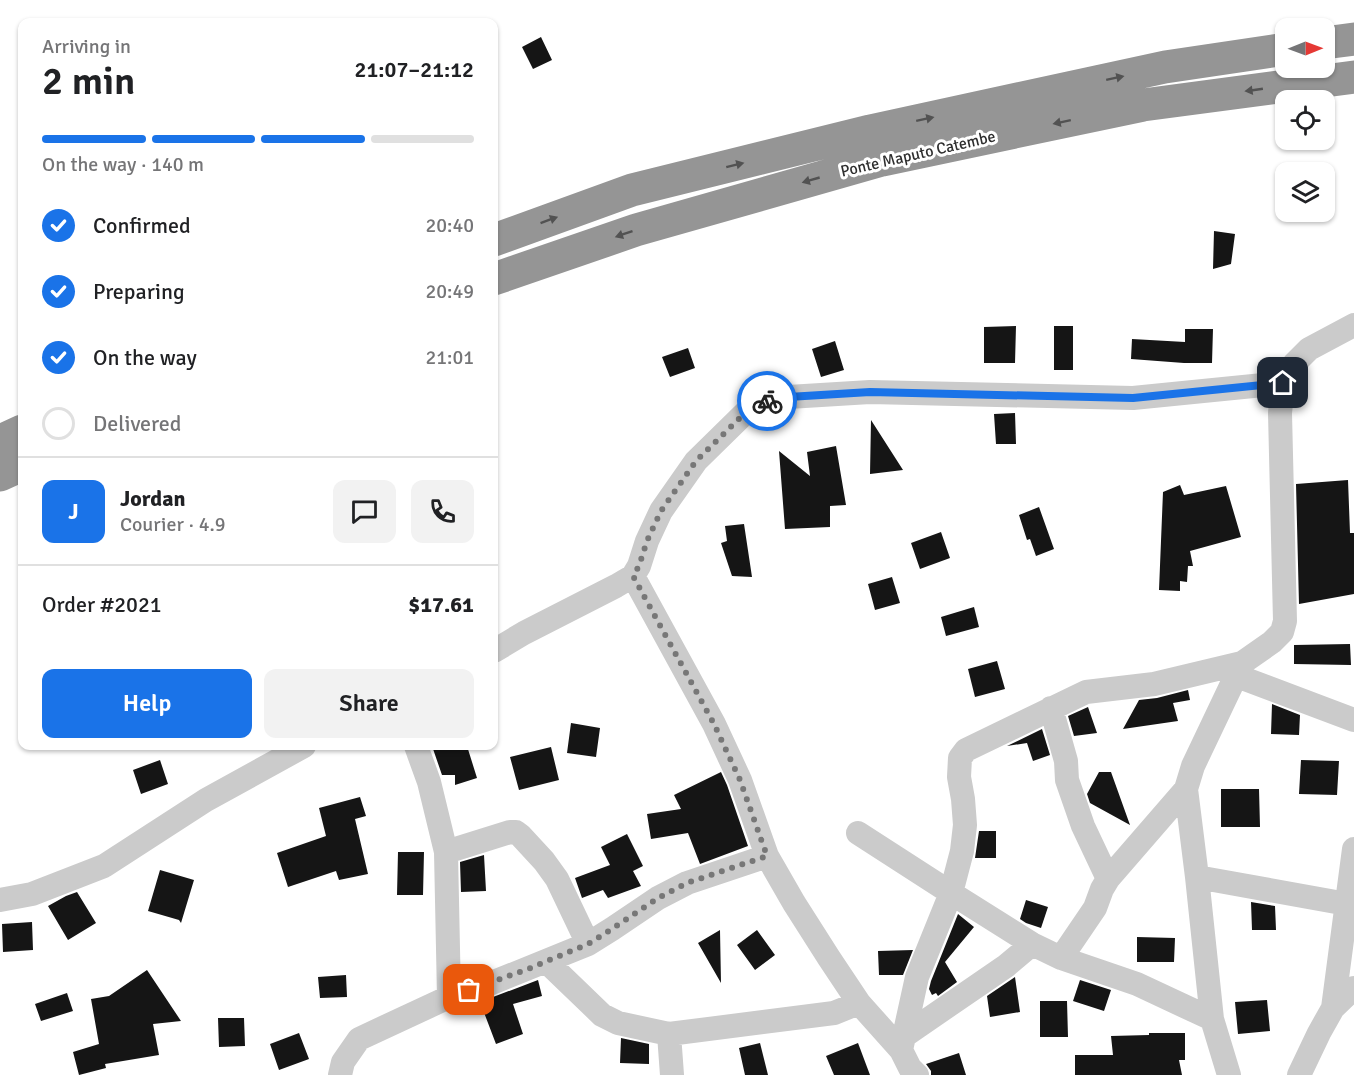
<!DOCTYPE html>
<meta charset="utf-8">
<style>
body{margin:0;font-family:Signika,sans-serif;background:#f2f2f2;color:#202124;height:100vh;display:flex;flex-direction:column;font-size:22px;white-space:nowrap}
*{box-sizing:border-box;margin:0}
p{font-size:20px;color:#757577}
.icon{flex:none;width:33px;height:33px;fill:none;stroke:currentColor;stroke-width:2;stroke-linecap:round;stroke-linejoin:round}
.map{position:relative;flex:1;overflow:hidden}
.drawer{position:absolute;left:18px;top:18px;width:480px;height:732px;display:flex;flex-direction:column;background:#fff;border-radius:12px;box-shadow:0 2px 4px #0004}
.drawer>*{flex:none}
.needle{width:39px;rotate:89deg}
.buttons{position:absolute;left:1275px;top:18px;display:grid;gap:12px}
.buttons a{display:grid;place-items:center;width:60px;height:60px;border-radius:12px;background:#fff;box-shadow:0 2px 4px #0004;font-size:30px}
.pin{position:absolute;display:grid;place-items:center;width:51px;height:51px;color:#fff;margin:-26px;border-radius:12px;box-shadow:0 3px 9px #0006}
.courier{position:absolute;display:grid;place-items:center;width:60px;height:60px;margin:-30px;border:4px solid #1a73e8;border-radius:50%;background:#fff;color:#222;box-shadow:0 2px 8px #0007}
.overview em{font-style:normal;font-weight:600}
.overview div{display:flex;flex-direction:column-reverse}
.overview{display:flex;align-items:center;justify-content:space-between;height:102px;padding:0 24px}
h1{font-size:39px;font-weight:600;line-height:45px}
.bar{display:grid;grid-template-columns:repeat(4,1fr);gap:9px 6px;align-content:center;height:72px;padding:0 24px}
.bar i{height:8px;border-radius:4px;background:#e0e0e0}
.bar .selected{background:#1a73e8}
.bar p{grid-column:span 4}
.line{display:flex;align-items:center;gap:15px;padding:0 24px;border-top:2px solid #e0e0e0}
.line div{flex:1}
.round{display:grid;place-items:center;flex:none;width:63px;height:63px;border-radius:12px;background:#f2f2f2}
ol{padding:0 24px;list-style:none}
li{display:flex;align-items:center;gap:18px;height:66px}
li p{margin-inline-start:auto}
li .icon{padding:6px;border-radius:50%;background:#1a73e8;color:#fff;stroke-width:4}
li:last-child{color:#757577}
li i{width:33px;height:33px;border:3px solid #e0e0e0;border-radius:50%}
.button{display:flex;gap:12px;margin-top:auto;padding:12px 24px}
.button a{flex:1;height:69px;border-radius:12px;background:#1a73e8;color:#fff;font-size:24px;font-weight:600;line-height:69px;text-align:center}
.button a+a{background:#f2f2f2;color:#202124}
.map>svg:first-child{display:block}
.building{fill:#151515}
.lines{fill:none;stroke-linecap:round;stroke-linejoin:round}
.street{stroke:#cbcbcb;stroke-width:24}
.highway{stroke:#959595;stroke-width:33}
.oneway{fill:#525252}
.done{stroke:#777;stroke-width:6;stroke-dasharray:0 10.8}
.route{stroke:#1a73e8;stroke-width:8}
.labels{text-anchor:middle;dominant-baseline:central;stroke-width:6;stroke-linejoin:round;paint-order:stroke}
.street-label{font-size:16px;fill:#2e2e2e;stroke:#fff}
</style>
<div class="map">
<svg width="1354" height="1075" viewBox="0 0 1354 1075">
<rect width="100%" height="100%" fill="#fff"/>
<path class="building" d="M541,37L552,60L533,69L522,47Z
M1214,231L1235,234L1231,264L1213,269Z
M1016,326L1015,363H984V327Z
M1054,326H1073V370H1054Z
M1185,329H1213L1212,363H1184L1131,359L1132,339L1185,342Z
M835,341L844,370L821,377L812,349Z
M688,348L695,368L670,377L662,357Z
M1015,413L1016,444H996L994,414Z
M871,420L903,470L870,474Z
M836,446L846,505L830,506V527L785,529L779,451L810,476L807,452Z
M1348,480L1350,533H1354V594L1299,604L1296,484Z
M1180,485L1184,495L1226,486L1241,537L1190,551L1193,566H1188L1187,582L1180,581V591L1159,590L1163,492Z
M1039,507L1054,549L1036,556L1030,539L1027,540L1019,515Z
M744,524L752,577L732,576L721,543L727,541L725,526Z
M941,532L950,558L920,569L911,543Z
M892,577L900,603L875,610L868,584Z
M974,607L979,627L946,636L941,617Z
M1350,644L1351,665L1294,664V645Z
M997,661L1005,689L975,697L968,669Z
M1188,690L1190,700L1173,703L1178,721L1123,729L1139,700L1157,698Z
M1272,704L1300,715L1299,735L1271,734Z
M1088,707L1097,733L1074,736L1068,716Z
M571,723L600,728L596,757L567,753Z
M1042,729L1050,755L1033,761L1027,743L1007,746Z
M432,746H467L477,778L455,785V775H442Z
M551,747L559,780L519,790L510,757Z
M160,760L168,784L141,794L133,770Z
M1301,760L1339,761L1337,795L1299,794Z
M721,772L727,785L748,846L700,864L688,833L651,839L647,814L681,809L674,795Z
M1099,772H1111L1130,825L1090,803L1087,794Z
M1221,789H1259L1260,827H1221Z
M360,797L366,816L355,819L368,874L339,880L336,871L288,887L277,853L326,836L319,808Z
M979,831H996V858H975Z
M627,834L643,866L633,871L641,886L608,898L603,890L582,898L575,878L610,865L601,847Z
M398,852H424L423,895H397Z
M484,855L486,891L461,892L460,862Z
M160,870L194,880L181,923L179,920L148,911Z
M77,892L96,923L68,940L48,906L66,896Z
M1026,900L1048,907L1041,928L1026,923L1020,919Z
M1251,902L1275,906L1276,930H1252Z
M958,914L974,927L945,962L957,982L938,996L936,993L932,995L929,989L931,981Z
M32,922L33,950L3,952L2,924Z
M720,930L721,983L698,943Z
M757,930L775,955L755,970L737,945Z
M1137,937L1175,938L1174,962H1137Z
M913,950L903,975H879L878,951Z
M147,970L181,1021L153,1024L159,1055L105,1064L106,1068L79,1075L73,1052L99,1044L91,999L109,996Z
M346,975L347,997L320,998L318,977Z
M1015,977L1020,1012L990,1017L987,996Z
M538,980L542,996L513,1004L523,1034L496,1044L480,1002Z
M1080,980L1111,990L1104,1011L1073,1001Z
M67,993L73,1011L41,1021L35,1004Z
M1267,1000L1270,1031L1238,1034L1235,1002Z
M1040,1001H1067L1068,1037H1040Z
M218,1018H244L245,1046L219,1047Z
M299,1033L309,1059L279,1070L270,1044Z
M1149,1033H1185V1060H1179L1182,1075H1075V1055H1113L1111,1036L1149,1035Z
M621,1038L649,1044V1064L620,1063Z
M760,1043L768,1075H745L739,1048Z
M858,1043L870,1075H834L826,1056Z
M959,1053L966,1075H931V1071L926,1064Z"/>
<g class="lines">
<path class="street" d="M633,576L714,724L740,780L767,856L794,903L829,958L859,1003L901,1050L910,1068L917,1075
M494,651L524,633L616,586L633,576L639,566L647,541L661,511L696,461L748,410L772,398L870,392L1133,398L1283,383
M1237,676L1354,720
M1051,708L1066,761L1067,780L1083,826L1108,879
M416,746L429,782L446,852L449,997
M1186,789L1197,877L1212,1019L1229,1075
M858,833L951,893L1032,944L1061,958L1137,984L1212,1019
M446,852L510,832H516L520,835L544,861L557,879L588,944
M1197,877L1347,904
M0,900L32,894L104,866L206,800L304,746
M1061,958L1095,908L1102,889L1108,879L1186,789L1193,766L1242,663L1272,642L1282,632L1285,621L1280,413L1283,383L1294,364L1309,349L1354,325
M547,962L602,1015L618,1023L669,1034L834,1013L859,1003
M1333,1008L1354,849
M669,1034L672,1075
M904,1036L1006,966L1032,944
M901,1050L917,977L951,893L962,851L965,825L963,799L959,777L960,758L966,750L1086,692L1154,684L1242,663
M340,1075L343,1062L359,1039L449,997L489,984L588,944L612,929L658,898L687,883L767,856
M1299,1075L1319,1033L1333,1008L1354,988"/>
<path class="highway" d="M1324,43L1354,39
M494,240L632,190L870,131L1165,67L1286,49
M494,279L636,230L882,160L1143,105L1354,77
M0,441L22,431
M0,475L22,465"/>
</g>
<defs><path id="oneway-solid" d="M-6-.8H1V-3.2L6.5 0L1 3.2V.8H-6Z" transform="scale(1.5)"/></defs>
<g class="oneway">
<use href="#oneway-solid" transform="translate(1115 78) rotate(-12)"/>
<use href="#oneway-solid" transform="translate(1254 90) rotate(172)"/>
<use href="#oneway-solid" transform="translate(925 119) rotate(-12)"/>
<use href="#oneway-solid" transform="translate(1062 122) rotate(168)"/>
<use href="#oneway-solid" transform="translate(735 165) rotate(-14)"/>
<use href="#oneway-solid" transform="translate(811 180) rotate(164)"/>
<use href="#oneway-solid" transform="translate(549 220) rotate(-20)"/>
<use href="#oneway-solid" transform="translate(624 234) rotate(161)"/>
</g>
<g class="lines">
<path class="done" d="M469,990L528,969L588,944L612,929L658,898L687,883L767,856L740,780L714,724L633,576L639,566L647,541L661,511L696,461L748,410L767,401"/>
<path class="route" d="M767,401L772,398L870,392L1133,398L1283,383"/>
</g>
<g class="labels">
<g class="street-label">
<text transform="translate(918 154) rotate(-13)">Ponte Maputo Catembe</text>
</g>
</g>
</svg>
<div class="buttons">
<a><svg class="needle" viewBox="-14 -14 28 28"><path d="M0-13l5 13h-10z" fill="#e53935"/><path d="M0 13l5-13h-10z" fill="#757577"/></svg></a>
<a><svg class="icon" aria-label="locate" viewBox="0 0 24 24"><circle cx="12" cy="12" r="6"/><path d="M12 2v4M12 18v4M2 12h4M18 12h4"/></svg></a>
<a><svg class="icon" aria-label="layers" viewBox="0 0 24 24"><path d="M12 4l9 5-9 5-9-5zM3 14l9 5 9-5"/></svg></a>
</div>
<div class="pin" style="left:469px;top:990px;background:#ea580c"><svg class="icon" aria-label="bag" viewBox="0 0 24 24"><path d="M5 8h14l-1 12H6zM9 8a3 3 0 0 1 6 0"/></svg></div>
<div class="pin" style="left:1283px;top:383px;background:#1f2937"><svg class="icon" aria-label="home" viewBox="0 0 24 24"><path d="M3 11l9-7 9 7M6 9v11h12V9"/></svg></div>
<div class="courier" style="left:767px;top:401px"><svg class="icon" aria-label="bike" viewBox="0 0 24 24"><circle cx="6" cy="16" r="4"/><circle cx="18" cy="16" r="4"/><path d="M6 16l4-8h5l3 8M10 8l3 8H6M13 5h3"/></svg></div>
<section class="drawer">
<div class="overview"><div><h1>2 min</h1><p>Arriving in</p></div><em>21:07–21:12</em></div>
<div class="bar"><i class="selected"></i><i class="selected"></i><i class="selected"></i><i></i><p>On the way · 140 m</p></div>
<ol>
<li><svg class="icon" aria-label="check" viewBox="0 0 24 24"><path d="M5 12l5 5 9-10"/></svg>Confirmed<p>20:40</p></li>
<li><svg class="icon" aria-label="check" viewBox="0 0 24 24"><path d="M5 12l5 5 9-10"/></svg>Preparing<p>20:49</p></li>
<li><svg class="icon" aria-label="check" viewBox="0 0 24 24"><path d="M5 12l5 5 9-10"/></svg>On the way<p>21:01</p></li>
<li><i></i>Delivered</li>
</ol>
<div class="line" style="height:108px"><b class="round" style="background:#1a73e8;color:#fff">J</b><div><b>Jordan</b><p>Courier · 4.9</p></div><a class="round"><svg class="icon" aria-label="chat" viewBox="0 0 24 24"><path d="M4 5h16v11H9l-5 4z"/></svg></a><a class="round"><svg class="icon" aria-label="phone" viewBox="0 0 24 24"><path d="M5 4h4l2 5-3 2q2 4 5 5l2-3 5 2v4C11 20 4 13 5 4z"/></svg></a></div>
<div class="line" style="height:78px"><div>Order #2021</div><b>$17.61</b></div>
<div class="button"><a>Help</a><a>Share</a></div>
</section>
</div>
